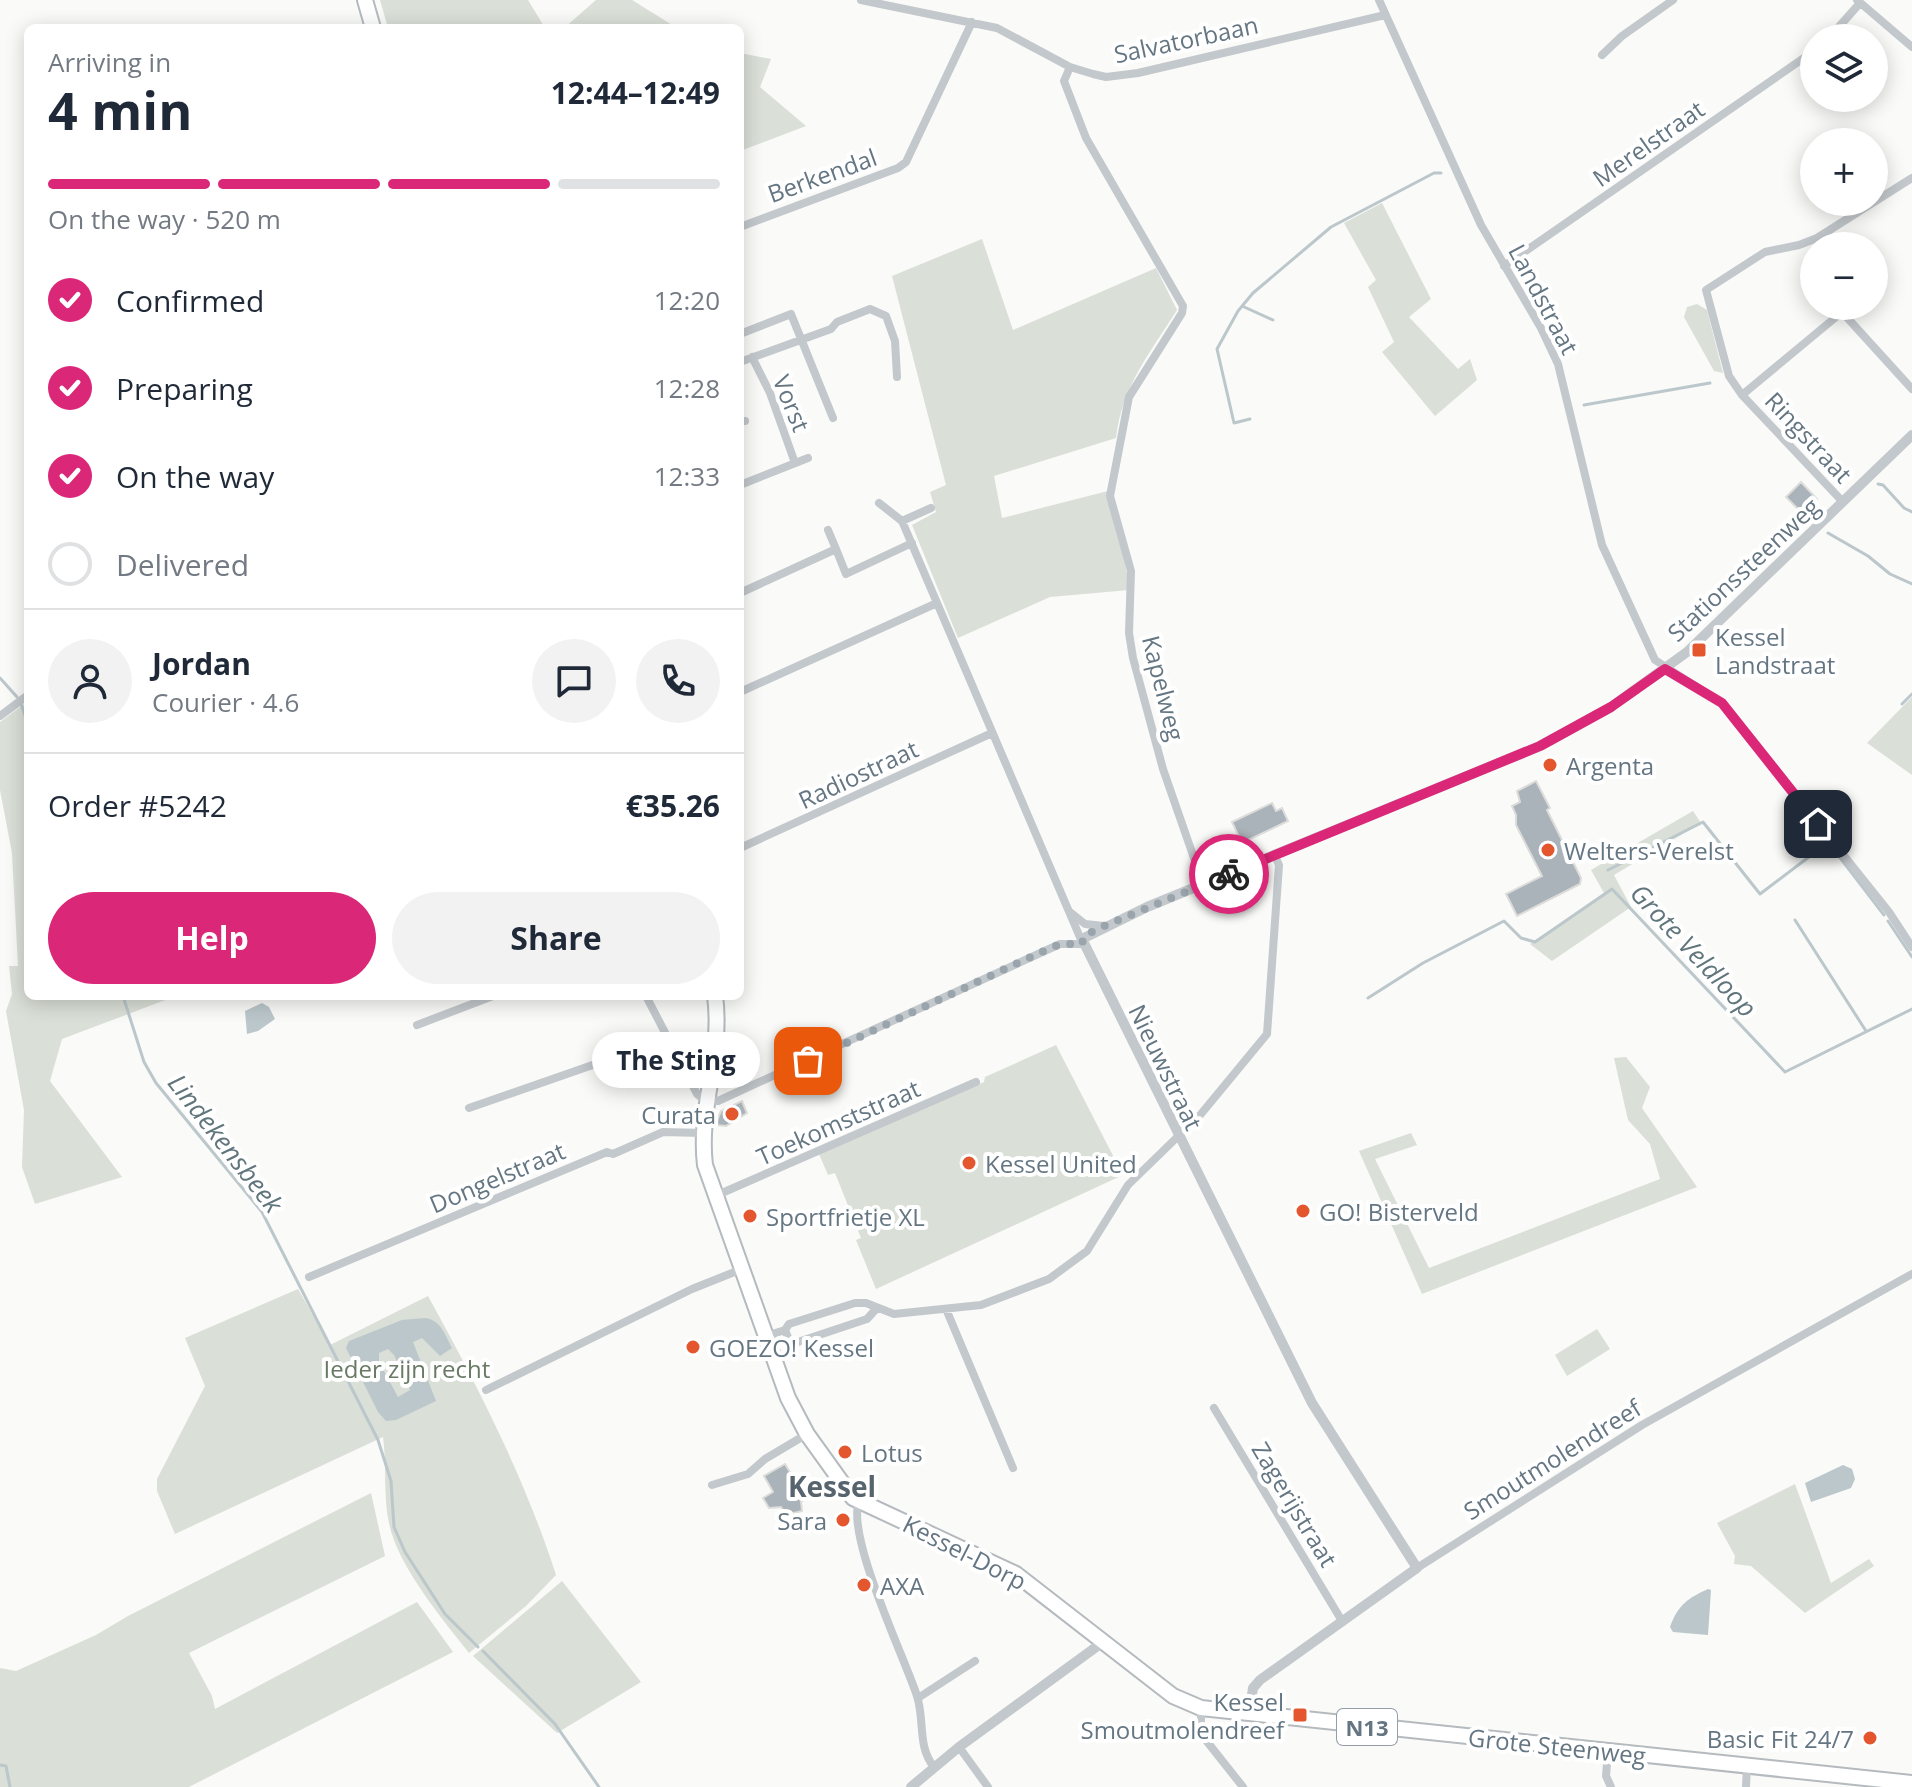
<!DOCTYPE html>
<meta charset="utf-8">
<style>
body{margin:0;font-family:"Open Sans",sans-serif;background:#f2f2f3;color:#1f2937;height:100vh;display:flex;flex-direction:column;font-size:30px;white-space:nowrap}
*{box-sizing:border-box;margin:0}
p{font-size:26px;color:#747a83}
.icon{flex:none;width:44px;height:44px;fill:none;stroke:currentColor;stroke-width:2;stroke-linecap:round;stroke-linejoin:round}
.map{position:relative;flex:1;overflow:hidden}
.side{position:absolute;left:24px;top:24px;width:720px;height:976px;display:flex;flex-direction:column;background:#fff;border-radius:12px;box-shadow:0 4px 20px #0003}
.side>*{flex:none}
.controls{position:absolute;left:1800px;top:24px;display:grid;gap:16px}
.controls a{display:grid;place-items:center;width:88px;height:88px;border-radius:50%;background:#fff;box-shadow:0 4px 20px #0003;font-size:40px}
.pin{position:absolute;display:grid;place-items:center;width:68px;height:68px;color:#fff;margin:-34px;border-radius:16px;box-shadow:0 4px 12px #0006}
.courier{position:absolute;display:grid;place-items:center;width:80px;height:80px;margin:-40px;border:6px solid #db2777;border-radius:50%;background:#fff;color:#222;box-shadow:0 2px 10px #0007}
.bubble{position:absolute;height:56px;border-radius:28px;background:#fff;box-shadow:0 4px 20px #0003;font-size:26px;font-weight:700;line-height:56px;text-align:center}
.summary em{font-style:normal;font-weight:700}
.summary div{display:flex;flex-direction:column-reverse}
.summary{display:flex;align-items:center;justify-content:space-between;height:136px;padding:0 24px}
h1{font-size:52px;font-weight:700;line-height:60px}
.bar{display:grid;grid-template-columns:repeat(4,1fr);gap:12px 8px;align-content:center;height:96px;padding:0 24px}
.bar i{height:10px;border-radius:6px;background:#e0e1e3}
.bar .selected{background:#db2777}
.bar p{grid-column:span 4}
.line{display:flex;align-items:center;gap:20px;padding:0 24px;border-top:2px solid #e0e1e3}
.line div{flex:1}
.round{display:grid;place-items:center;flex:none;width:84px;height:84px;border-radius:42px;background:#f2f2f3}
ol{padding:0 24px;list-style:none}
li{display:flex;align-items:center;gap:24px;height:88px}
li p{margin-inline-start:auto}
li .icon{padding:8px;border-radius:50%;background:#db2777;color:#fff;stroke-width:4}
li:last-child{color:#747a83}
li i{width:44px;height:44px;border:4px solid #e0e1e3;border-radius:50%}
.button{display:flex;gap:16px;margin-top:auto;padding:16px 24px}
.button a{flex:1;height:92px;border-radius:48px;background:#db2777;color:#fff;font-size:32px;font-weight:700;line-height:92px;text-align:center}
.button a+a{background:#f2f2f3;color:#1f2937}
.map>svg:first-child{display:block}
.green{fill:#dadfd7}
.water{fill:#bbc7cb;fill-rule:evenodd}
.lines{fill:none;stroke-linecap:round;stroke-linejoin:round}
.stream{stroke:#bbc7cb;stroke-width:3}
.building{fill:#aab3b9;stroke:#dcdcda;stroke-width:2}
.primary-casing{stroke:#b5babe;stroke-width:18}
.minor{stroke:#c3c8cc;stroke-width:8}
.tertiary{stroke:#c3c8cc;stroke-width:10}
.primary{stroke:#fff;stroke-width:14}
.done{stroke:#99a4ac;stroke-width:8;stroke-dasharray:0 14.4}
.route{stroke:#db2777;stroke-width:10}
.poi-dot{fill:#e4572e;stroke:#fff;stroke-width:3}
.labels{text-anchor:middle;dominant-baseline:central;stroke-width:8;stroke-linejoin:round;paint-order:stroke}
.shield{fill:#fff;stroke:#939fa8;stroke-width:2}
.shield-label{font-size:22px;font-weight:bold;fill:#657683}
.street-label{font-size:24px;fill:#657683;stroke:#fff}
.poi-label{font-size:24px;fill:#657683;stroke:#fff;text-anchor:start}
.park-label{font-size:24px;fill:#687a64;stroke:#fff}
.water-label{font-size:26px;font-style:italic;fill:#60757c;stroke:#fff}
.quarter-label{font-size:28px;font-weight:bold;fill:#57646e;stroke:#fff}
</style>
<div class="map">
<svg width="1912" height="1787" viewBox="0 0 1912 1787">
<rect width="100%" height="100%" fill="#fafaf8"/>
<path class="green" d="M380,0H528L545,28H388Z
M596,0H632L677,28H564Z
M740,53L771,59L760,87L806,126L740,151Z
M1382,203L1431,299L1409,317L1458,369L1470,359L1477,380L1435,416L1382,352L1394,342L1368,287L1376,280L1344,223Z
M982,239L1013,330L1156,268L1177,310C1150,353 1122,386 1116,438L994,476L1002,518L1108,491C1111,527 1127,554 1129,590L1050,597L958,638L912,525L936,512L930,492L946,485L892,276Z
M1697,304L1707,310L1723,373L1714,371L1684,317L1687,307Z
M1912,697V775L1867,743Z
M28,701V996H176L62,1039L50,1081L122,1177L35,1204L22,1167L24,1110L6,1011L12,994L9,966H18L12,853L0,790V722Z
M1693,811L1701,823L1614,875L1631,907L1552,961L1530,944L1604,893L1591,870Z
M1056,1045L1123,1175L876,1289L856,1240L861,1238L835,1173L828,1175L819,1154L984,1082L985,1077Z
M1626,1057L1650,1087L1642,1108L1697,1187L1422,1294L1359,1151L1411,1133L1417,1145L1375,1159L1429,1268L1660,1179L1650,1144L1628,1120L1614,1058Z
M298,1289L330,1345L428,1296C478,1387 524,1476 556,1575L526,1606L469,1653C443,1620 397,1565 389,1523C383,1496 387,1465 383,1437L175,1534L157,1491V1479L205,1386L185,1338Z
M1597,1329L1610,1349L1567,1376L1555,1355Z
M1795,1484L1831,1583L1869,1559L1874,1566L1805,1613L1751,1566L1734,1564L1735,1556L1717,1523Z
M371,1493L385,1556L189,1653L212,1696L215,1709L417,1602L453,1652L189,1787H0V1668L16,1671L96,1635L128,1616Z
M562,1581L641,1682L557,1733L473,1656Z"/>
<path class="water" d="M262,1003L269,1007L275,1019L258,1031L247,1034L245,1011Z
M425,1318C441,1320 445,1335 452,1348L440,1356L422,1338L413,1342L436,1401L396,1420L386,1421L378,1412L346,1348L349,1341L402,1320ZM388,1349L394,1355L410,1390L398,1397L379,1362V1353Z
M1843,1465L1852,1469L1855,1479L1851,1488L1811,1502L1805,1483Z
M1708,1589L1711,1590L1708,1635L1673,1632L1670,1627C1678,1605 1688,1598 1708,1589Z"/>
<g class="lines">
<path class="stream" d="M1242,306L1273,320
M1584,405L1710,383
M1250,419L1234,423L1217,349L1238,311L1253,293L1331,227L1434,173H1441
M1878,484L1883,485L1904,508L1912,512
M1828,533L1868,556L1890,574L1912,584
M0,678L17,697
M21,704L28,724
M1902,704L1912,694
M1838,855L1884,915
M1608,870L1703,822L1760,894L1826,844
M1795,920L1866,1031
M1888,921L1912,957
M123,996L144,1062L156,1083L262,1212L378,1440L391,1481L394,1527L405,1552L445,1614L478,1647
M1368,998L1423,963L1504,921L1521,938L1535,942L1612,889L1785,1072L1912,1009
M483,1651L555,1724L599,1787
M0,1765L6,1766L10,1787"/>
</g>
<path class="building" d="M1801,482L1817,499L1807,509L1797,508L1786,497Z
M1536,781L1550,808L1547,810L1581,878L1580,884L1517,916L1506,894L1542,876L1516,825V815L1512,806L1520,802L1517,791Z
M1272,803L1276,811L1282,808L1288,821L1242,843L1232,822Z
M742,1101L747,1113L726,1126L715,1125L721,1111Z
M785,1464L796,1482L803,1479L810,1491L806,1493L810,1495L801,1502L802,1511L786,1515L781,1507L769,1508L763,1498L773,1492L764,1476Z"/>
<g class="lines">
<g class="primary-casing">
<path id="primary" d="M365,0L373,28
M715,996C723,1054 698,1108 705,1165L788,1398L807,1434L853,1498L1016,1574L1173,1696L1201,1708L1912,1783"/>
</g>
<path class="minor" d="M861,0L997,28L1070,67L1093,74L1106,77L1138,73L1385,15
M1379,0L1481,225L1541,328L1558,364L1602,545L1655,660L1722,703L1889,912L1912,947
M1857,0L1912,47
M1829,38L1860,3
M1602,55L1622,36L1673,0
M1070,67L1064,81L1086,138L1183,306L1182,313L1129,397L1110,496L1131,571L1129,633L1133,658L1163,769L1203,884
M1874,202L1912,178
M740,227L898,168L906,162L972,22
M1504,266L1814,51
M740,334L791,314L833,418
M752,357L770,393L795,463
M740,362L831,329L837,322L870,309L886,316L895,341L897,377
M1742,395L1729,376L1706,290L1765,252L1799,245L1817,238L1874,202
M740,421H745
M740,485L808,458
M1843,502L1742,395L1842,312L1912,389
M879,503L902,521L1082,942
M902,521L931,508
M828,530L836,549
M740,593L836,549L846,574L912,543
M740,692L937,603
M0,716L28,695
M740,848L992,733
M1070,912L1085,924L1104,926
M646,996L697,1094L703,1099L718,1101L1060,944H1082
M417,1025L493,996
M469,1108L670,1038
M715,1196L976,1082
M309,1277L607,1152L613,1154L663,1132L703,1133
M946,1309L1013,1468
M785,1330L789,1340L795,1343L867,1319L877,1308
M766,1336L785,1330L789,1324L855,1303H866L894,1314L981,1305L1049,1279L1087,1251L1128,1185L1201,1114L1267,1034L1279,865L1275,856
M486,1390L692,1289L742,1269
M1214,1408L1342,1621
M712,1485L748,1474L765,1459L807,1434
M859,1501C846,1537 904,1656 917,1696C925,1721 917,1746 934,1767
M1417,1568L1642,1425L1912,1274
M918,1698L975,1661
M1201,1708V1734L1243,1787
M959,1747L988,1787
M1608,1751L1606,1776L1611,1787
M1746,1787L1747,1766"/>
<path class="tertiary" d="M1249,1715L1253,1688L1260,1680L1417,1568L1312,1403L1082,939L1147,907L1540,746L1611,707L1687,652L1912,435
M911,1787L959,1747L1103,1642"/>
<use href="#primary" class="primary"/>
</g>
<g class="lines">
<path class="done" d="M808,1061L1035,955L1060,944H1082L1084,936L1104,926L1229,874"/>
<path class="route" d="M1229,874L1540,746L1611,707L1665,669L1722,703L1818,824"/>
</g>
<g class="poi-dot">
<rect x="1691" y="642" width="16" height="16" rx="4"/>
<circle cx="1550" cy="765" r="8"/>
<circle cx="1548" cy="850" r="8"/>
<circle cx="732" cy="1114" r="8"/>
<circle cx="969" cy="1163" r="8"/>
<circle cx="1303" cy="1211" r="8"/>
<circle cx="750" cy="1216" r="8"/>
<circle cx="693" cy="1347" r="8"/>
<circle cx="845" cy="1452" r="8"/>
<circle cx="843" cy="1520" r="8"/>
<circle cx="864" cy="1585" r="8"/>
<rect x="1292" y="1707" width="16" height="16" rx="4"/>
<circle cx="1870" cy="1738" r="8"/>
</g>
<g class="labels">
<rect class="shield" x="1337" y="1709" width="60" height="36" rx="6"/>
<g class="shield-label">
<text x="1367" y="1727">N13</text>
</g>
<g class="street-label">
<text transform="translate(1186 39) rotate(-12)">Salvatorbaan</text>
<text transform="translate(1648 143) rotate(-35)">Merelstraat</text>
<text transform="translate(822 175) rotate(-20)">Berkendal</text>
<text transform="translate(1544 299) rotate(62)">Landstraat</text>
<text transform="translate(792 403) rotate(68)">Vorst</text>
<text transform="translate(1809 437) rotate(47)">Ringstraat</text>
<text transform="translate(1743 569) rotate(-43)">Stationssteenweg</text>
<text transform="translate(1164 688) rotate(76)">Kapelweg</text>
<text transform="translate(858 774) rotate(-25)">Radiostraat</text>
<text transform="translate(1166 1067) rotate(64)">Nieuwstraat</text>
<text transform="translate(838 1122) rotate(-24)">Toekomststraat</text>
<text transform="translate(497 1177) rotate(-23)">Dongelstraat</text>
<text transform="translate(1552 1459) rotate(-32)">Smoutmolendreef</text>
<text transform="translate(1295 1504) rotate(59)">Zagerijstraat</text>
<text transform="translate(965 1552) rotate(27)">Kessel-Dorp</text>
<text transform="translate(1557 1746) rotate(6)">Grote Steenweg</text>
</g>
<g class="poi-label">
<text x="1715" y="636">Kessel<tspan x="1715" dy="28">Landstraat</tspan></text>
<text x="1566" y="765">Argenta</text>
<text x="1564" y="850">Welters-Verelst</text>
<text x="716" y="1114" text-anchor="end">Curata</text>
<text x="985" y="1163">Kessel United</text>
<text x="1319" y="1211">GO! Bisterveld</text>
<text x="766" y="1216">Sportfrietje XL</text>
<text x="709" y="1347">GOEZO! Kessel</text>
<text x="861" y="1452">Lotus</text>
<text x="827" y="1520" text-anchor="end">Sara</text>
<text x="880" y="1585">AXA</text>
<text x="1284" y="1701" text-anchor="end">Kessel<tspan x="1284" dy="28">Smoutmolendreef</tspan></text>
<text x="1854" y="1738" text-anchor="end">Basic Fit 24/7</text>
</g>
<g class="park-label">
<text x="407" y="1368">Ieder zijn recht</text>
</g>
<g class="water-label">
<text transform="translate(1694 950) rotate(47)">Grote Veldloop</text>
<text transform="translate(226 1143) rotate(52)">Lindekensbeek</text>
</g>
<g class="quarter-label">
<text x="832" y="1486">Kessel</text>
</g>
</g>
</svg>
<div class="controls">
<a><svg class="icon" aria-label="layers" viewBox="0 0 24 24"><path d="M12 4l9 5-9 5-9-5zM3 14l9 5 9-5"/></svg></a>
<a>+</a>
<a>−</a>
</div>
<div class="pin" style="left:808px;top:1061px;background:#ea580c"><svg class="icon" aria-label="bag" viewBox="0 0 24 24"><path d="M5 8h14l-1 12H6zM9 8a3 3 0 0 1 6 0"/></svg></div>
<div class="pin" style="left:1818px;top:824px;background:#1f2937"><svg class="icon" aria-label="home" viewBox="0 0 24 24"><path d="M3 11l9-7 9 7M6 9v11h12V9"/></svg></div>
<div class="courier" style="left:1229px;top:874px"><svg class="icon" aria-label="bike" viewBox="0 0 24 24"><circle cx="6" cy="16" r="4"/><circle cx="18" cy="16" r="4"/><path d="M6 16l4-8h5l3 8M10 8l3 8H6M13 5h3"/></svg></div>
<div class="bubble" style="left:592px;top:1032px;width:168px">The Sting</div>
<section class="side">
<div class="summary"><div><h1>4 min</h1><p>Arriving in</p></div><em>12:44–12:49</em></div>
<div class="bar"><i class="selected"></i><i class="selected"></i><i class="selected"></i><i></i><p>On the way · 520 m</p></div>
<ol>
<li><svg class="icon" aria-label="check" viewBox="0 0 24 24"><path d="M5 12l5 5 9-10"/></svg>Confirmed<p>12:20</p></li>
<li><svg class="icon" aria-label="check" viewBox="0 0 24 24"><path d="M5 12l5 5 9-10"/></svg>Preparing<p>12:28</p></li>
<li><svg class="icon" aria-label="check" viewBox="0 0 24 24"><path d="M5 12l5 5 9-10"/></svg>On the way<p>12:33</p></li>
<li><i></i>Delivered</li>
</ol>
<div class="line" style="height:144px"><a class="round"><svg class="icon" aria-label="person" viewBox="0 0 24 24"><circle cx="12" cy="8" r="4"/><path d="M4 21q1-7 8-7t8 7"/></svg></a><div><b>Jordan</b><p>Courier · 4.6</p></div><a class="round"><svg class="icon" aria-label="chat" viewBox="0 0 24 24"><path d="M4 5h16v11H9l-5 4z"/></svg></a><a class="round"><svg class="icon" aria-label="phone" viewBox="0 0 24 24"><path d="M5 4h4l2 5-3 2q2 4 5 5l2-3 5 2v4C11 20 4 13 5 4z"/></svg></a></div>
<div class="line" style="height:104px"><div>Order #5242</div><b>€35.26</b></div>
<div class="button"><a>Help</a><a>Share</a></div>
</section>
</div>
